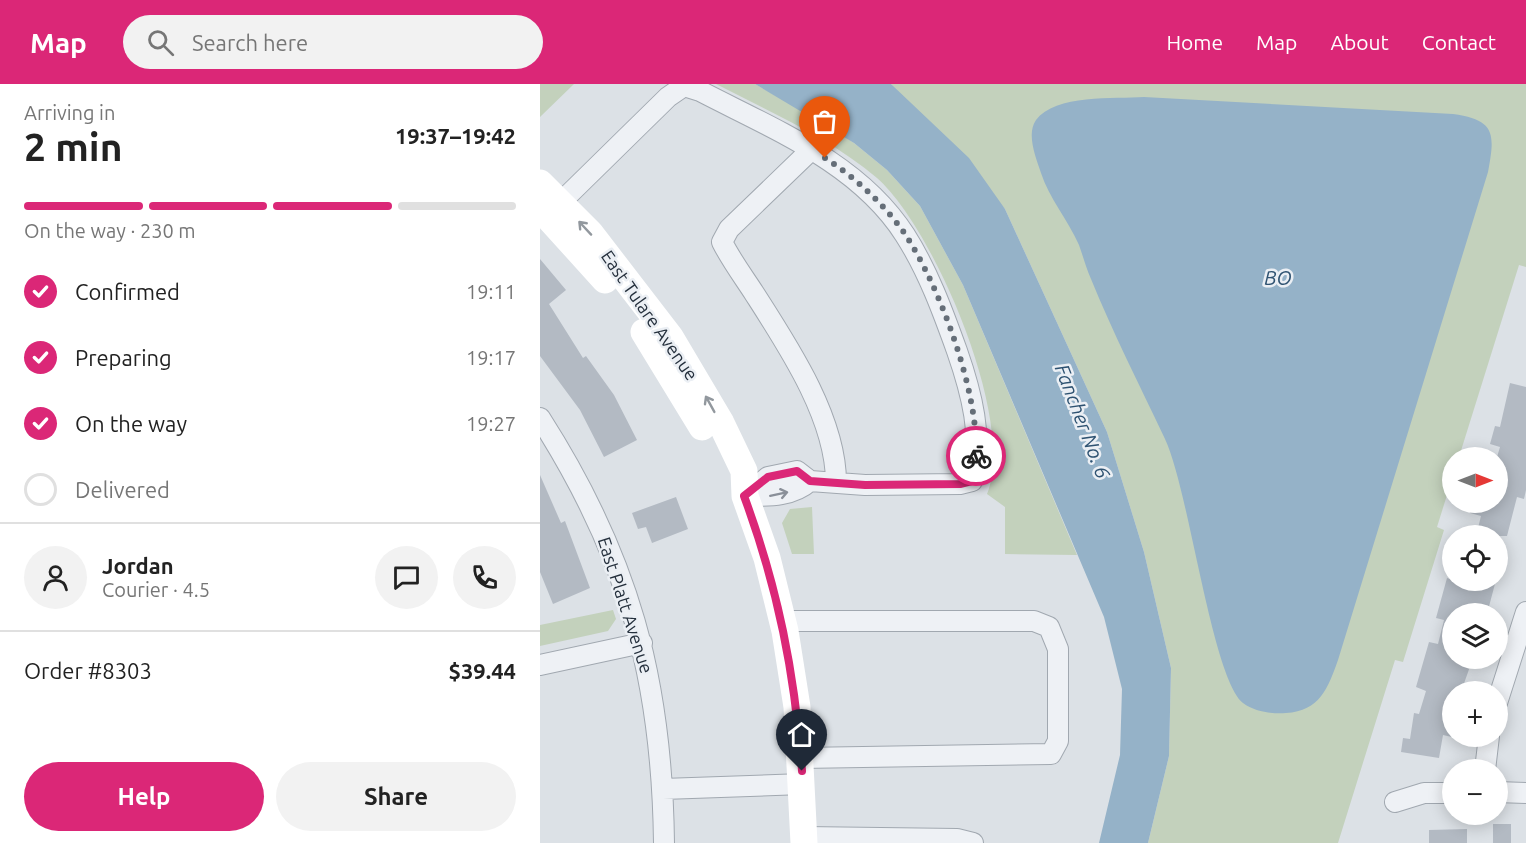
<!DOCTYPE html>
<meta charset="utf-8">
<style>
body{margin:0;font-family:Ubuntu,sans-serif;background:#f2f2f2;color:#222;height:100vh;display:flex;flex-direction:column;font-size:22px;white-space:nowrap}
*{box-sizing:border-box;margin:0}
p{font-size:20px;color:#767676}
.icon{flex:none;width:33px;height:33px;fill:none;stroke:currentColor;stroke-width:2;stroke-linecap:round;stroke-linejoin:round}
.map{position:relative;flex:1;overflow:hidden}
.sheet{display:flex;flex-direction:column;background:#fff;width:540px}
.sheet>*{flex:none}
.needle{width:39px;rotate:90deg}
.tools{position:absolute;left:902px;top:363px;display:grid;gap:12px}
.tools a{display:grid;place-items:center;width:66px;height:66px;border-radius:50%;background:#fff;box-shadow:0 3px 15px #0003;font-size:30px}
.pin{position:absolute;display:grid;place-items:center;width:51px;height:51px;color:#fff;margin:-62px -26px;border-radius:50% 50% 50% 0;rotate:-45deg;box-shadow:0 0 6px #0007}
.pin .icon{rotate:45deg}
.courier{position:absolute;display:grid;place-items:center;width:60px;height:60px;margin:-30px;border:4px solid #db2777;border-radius:50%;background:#fff;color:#222;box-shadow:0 2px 8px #0007}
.summary em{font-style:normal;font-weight:700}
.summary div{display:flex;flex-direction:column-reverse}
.summary{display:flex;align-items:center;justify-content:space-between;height:102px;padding:0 24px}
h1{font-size:39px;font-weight:700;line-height:45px}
.bar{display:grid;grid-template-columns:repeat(4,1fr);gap:9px 6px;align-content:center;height:72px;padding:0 24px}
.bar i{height:8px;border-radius:4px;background:#e0e0e0}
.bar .selected{background:#db2777}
.bar p{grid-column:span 4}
.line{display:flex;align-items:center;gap:15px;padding:0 24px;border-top:2px solid #e0e0e0}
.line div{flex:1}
.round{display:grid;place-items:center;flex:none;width:63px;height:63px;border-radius:32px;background:#f2f2f2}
ol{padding:0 24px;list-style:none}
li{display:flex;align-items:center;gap:18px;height:66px}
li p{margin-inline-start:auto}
li .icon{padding:6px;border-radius:50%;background:#db2777;color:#fff;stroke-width:4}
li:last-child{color:#767676}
li i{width:33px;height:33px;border:3px solid #e0e0e0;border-radius:50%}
.action{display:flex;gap:12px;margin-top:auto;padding:12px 24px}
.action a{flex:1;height:69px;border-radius:36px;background:#db2777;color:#fff;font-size:24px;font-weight:700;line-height:69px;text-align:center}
.action a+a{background:#f2f2f2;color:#222}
header{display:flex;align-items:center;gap:36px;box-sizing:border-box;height:84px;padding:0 30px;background:#db2777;color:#fff}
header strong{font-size:28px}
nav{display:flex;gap:33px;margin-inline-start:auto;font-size:21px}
.search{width:420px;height:54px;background:#f2f2f2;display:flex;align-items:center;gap:15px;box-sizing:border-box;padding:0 21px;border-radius:33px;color:#767676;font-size:22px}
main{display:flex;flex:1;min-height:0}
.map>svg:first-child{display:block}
.green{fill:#c3d1bc}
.water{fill:#95b2c8}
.building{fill:#b3bac3}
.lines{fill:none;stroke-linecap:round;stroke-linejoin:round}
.street-casing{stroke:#a1a8b0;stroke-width:22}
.street{stroke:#eef1f5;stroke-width:20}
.secondary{stroke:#fff;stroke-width:27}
.oneway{stroke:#92989e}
.oneway2{stroke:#8a9099}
.done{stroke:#656e78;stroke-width:6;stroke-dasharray:0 10.8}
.route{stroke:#db2777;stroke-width:8}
.labels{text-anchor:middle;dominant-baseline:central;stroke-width:5;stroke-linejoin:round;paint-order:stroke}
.street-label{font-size:18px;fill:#25303d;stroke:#ebeff4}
.water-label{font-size:20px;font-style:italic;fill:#2e5271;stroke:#ebeff4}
</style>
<header>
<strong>Map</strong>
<div class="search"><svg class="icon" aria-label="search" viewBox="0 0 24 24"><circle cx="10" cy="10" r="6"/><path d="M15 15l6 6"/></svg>Search here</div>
<nav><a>Home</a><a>Map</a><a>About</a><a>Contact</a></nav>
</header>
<main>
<section class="sheet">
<div class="summary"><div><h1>2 min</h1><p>Arriving in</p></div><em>19:37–19:42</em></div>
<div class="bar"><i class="selected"></i><i class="selected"></i><i class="selected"></i><i></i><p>On the way · 230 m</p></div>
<ol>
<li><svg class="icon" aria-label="check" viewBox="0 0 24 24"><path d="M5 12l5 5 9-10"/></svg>Confirmed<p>19:11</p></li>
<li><svg class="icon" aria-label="check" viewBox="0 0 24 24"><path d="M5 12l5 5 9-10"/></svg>Preparing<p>19:17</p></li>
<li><svg class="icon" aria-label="check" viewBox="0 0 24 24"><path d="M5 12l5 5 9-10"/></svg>On the way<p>19:27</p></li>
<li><i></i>Delivered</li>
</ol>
<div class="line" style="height:108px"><a class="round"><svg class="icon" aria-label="person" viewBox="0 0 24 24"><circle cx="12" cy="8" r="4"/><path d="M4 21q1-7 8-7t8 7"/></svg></a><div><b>Jordan</b><p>Courier · 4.5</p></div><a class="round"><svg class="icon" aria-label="chat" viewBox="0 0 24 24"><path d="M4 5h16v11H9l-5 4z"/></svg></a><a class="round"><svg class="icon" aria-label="phone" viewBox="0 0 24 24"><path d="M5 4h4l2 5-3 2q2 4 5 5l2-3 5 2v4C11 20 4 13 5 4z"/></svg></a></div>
<div class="line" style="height:78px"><div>Order #8303</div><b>$39.44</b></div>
<div class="action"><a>Help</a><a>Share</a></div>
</section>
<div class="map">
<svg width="986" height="759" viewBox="0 0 986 759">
<rect width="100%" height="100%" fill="#dce1e6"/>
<path class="green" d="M0,0H34L0,33Z
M176,0H215L276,34L314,59L347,86L380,122L423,201L537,471L465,470V423L447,410C477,338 394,144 337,94C290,54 230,28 176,0Z
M351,0H986V183L979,181L919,373L912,374V395L897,443L904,446L863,578L855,576L798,759H608L629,672L631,584L604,468L567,348L465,125Z
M272,423L274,470H252L242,439L250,425Z
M73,526L76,535L68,547L0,562V541Z"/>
<path class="water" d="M215,0H351L429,74L465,125L567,348L604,468L631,584L629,672L608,759H559L580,671L582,605L564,533L423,201L380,122L347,86L314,59Z
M604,13L913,30C956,36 955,50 948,88L798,576C788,604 780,627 746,629C732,630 715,628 703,619C672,594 649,406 625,355C600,302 573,249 551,195C546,184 543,172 539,161C528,136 509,114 501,89C496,74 486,50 496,36C515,10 575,15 604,13Z"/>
<path class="building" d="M0,175L26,206L9,220L43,274L46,272L74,311L97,356L64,373L40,326L0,272Z
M970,299L986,303V406L984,415L977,413L967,452H936L941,432L930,429L933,418H957V373L960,363L950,360L955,342L960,343Z
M0,391L21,439L25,437L50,504L13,520L0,488Z
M136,413L148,445L112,459L106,443L98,445L92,429Z
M907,494L912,496H956L947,530H912V574H933L921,608H912V653L903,651L899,674L861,668L863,654L870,655L874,629L879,630L886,607L876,603L889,558L898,560L904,536L896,534Z
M953,740H971V759H953Z
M927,745V759H889V746Z"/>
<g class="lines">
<g class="street-casing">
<path id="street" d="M272,65L189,145L182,158C191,176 203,192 214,209C248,262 296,334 296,398
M21,118L128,13L144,2L160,7C233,45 319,79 365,151C388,187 403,228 417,267C431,307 444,355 432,397L420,400L325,401L270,397L257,387L228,393L205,412
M0,334C89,473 122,595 124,759
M205,412C228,412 252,413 270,397
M242,537H494L509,543L518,565V657L511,670L261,674
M0,581L102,559
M957,619L986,528
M945,686L949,652
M123,705L263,700
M957,708L986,709
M855,718L884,709H912
M264,753L417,755L433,759"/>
</g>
<use href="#street" class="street"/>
<path class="secondary" d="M0,99L50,149L130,253L181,339L204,387L205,412L227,474L245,547L257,623L264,759
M0,124L65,196
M104,248L162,343"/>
</g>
<defs><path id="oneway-shaft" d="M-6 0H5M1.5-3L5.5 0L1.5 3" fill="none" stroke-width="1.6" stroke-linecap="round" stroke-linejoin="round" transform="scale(1.5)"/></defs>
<g class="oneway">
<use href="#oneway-shaft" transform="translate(45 144) rotate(-133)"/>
<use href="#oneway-shaft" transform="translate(170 320) rotate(-119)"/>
</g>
<use class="oneway2" href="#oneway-shaft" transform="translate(239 410) rotate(-12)"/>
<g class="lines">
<path class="done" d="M285,74C316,94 344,120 365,150C400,203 439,308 436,372"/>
<path class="route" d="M262,687C255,590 238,504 204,412L228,393L257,387L270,397L325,401L420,400L432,397L436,372"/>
</g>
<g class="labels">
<g class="street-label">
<text transform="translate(110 231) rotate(55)">East Tulare Avenue</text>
<text transform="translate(86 521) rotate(72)">East Platt Avenue</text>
</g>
<g class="water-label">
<text x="738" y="193">BO</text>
<text transform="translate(543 337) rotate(69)">Fancher No. 6</text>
</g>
</g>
</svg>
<div class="tools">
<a><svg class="needle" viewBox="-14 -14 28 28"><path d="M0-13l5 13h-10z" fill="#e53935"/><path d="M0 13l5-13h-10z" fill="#767676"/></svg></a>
<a><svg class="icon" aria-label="locate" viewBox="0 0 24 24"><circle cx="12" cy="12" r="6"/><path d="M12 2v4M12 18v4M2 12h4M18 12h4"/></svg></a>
<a><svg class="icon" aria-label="layers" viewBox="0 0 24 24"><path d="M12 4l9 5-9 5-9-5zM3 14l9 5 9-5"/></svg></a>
<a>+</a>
<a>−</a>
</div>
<div class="pin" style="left:285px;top:74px;background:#ea580c"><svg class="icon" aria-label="bag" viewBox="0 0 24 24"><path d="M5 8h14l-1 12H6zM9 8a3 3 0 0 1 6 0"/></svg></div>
<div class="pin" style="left:262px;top:687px;background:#1f2937"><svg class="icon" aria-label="home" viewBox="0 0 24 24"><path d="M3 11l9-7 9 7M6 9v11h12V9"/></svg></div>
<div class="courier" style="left:436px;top:372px"><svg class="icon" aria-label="bike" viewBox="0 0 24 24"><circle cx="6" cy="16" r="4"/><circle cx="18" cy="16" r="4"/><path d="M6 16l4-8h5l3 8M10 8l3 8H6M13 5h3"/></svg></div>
</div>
</main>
